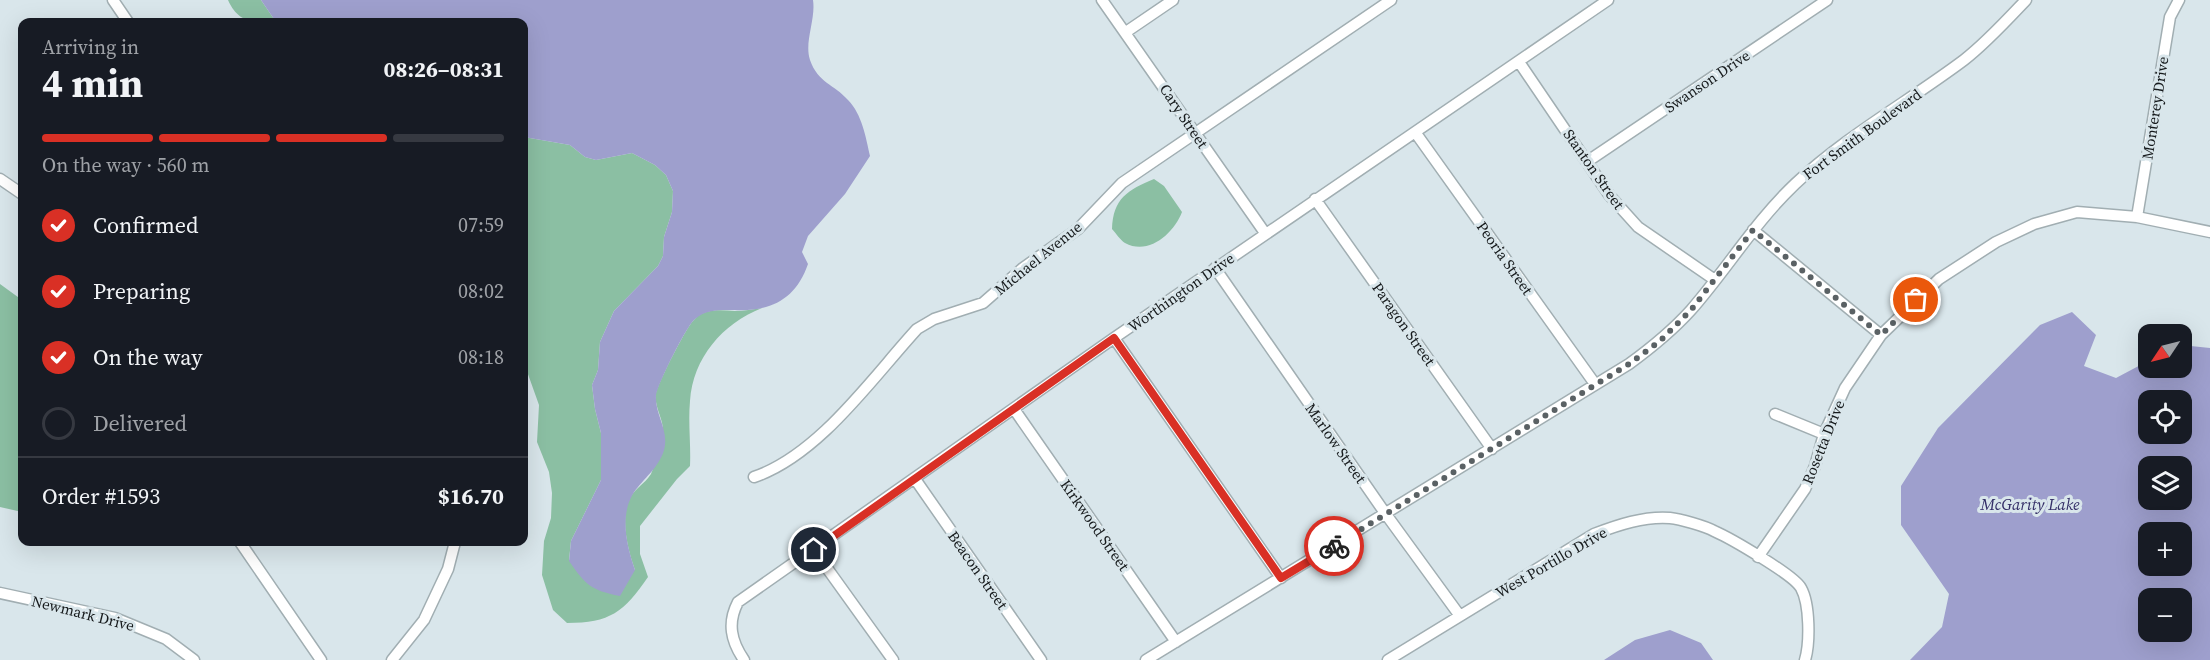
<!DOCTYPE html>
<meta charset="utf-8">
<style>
body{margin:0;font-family:"Source Serif 4",serif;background:#242831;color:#f1f3f6;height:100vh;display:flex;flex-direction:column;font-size:22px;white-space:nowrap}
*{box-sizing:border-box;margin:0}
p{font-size:20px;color:#9ea1a6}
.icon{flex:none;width:33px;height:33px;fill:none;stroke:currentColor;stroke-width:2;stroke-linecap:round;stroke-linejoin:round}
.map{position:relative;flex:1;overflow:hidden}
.sheet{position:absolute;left:18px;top:18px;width:510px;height:528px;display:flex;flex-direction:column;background:#171b24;border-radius:12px;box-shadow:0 6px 24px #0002}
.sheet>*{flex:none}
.needle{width:39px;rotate:235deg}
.controls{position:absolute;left:2138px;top:324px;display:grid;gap:12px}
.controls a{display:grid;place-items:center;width:54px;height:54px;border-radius:12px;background:#171b24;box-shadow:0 6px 24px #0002;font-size:30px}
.pin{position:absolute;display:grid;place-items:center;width:51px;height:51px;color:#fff;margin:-26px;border:3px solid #fff;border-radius:50%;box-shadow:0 2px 6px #0007}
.courier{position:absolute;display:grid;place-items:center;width:60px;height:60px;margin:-30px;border:4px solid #d93025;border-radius:50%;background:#fff;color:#222;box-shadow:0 2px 8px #0007}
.summary em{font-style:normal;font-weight:700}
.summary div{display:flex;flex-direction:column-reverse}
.summary{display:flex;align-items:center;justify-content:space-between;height:102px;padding:0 24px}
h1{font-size:39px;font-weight:700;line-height:45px}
.bar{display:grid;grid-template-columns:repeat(4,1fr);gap:9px 6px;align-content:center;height:72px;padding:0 24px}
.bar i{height:8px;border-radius:4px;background:#363941}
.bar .on{background:#d93025}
.bar p{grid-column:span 4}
.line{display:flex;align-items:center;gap:15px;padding:0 24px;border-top:2px solid #363941}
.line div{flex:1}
ol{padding:0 24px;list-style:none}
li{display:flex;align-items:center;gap:18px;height:66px}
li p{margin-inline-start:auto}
li .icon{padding:6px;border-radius:50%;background:#d93025;color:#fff;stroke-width:4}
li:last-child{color:#9ea1a6}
li i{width:33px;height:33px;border:3px solid #363941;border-radius:50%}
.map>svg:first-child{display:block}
.green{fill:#8bbfa3}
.water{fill:#9e9fcd;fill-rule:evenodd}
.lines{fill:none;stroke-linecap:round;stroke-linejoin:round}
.minor-casing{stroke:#a1aeb2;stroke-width:13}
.minor{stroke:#fff;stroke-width:10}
.done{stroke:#5a6164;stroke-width:6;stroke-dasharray:0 10.8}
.route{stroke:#d93025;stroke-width:8}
.labels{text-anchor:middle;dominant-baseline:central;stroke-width:6;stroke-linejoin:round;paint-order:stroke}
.street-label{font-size:15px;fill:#161a1c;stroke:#d9e6eb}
.water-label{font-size:16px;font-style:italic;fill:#332e67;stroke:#d9e6eb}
</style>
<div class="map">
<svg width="2210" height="660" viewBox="0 0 2210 660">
<rect width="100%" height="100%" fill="#d9e6eb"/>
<path class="green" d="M228,0H261L276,22C253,22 239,24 228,0Z
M524,137L570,145L585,157L596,160L632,153L655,165L666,175L673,191L672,212L664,237L663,256L658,266L614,311L600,342L598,370L592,385L595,409L601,433V480L571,541L569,560L635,570C628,550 621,523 628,502C632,490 645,484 651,474C654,468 663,437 663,430C663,418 654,407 656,394C657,385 686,328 693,321C703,308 720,310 735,311C744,311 753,309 762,308C722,324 693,358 690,401C688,423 691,445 690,466L677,479L640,526V554L648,577C624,612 610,623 567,623L553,610L542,575L544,541L551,518L552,493L549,472L537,442L539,405L524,363Z
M1154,179L1164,186L1182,212C1174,233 1149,256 1125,243C1120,240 1116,233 1112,229C1113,198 1128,190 1154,179Z
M0,284L22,300V512L0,507Z"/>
<path class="water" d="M261,0H813C816,19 804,42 810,60C818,83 834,84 848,100C862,114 866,138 870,156L845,194L808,236L802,252L808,264C796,299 771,312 734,310C719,310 707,309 695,319C687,325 657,385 656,396C655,413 667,428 665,445C663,462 648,475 638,487C618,510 626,544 635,570L620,596C590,590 586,585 569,561L571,541L601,480V433L595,409L592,385L598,370L600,342L614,311L658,266L663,256L664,237L672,212L673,191L666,175L655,165L632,153L596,160L585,157L570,145L524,137V22H276Z
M2072,312L2096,335L2084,366L2116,378L2148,361V368H2181V345L2210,348V660H1910L1942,627L1949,594L1901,525V486L1938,428L2040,325ZM2148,400H2181V434H2148ZM2148,466H2181V500H2148ZM2148,532H2181V566H2148ZM2148,598H2181V632H2148Z
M1670,630L1701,643L1713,660H1604L1635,640Z"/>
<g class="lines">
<g class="minor-casing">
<path id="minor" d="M113,0L128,22
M1102,0L1265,233
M1126,32L1173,0
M1519,62L1610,196L1638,227L1715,280
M1415,132L1595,384
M1588,161L1827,0
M0,179L22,194
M1315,199L1492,449
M2137,217L2170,17L2179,0
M1753,230L1881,335
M1215,268L1385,513L1460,616
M1114,338L1281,578
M1014,409L1176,642
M1775,414L1824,434
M754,477C819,455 872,378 917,329L934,319L983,303L1023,268L1078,229L1122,183L1391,0
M915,479L1041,660
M240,542L321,660
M814,550L893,660
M1758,557L1805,489L1815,466L1824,434L1845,388L1881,335L1939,279L1996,242L2034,224L2077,212L2137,217L2210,232
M0,593L115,618L166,639L194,660
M392,660L424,620L448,569L455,542
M744,660C731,641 727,623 738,602L1114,338L1608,0
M1146,660L1629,364C1651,348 1672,331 1691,310C1727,269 1755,222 1795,184C1846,136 1908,102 1964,60C1986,43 2006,21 2026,0
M1388,660L1594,534C1618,525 1644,516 1670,518C1680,519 1705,526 1714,531C1730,538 1794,575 1801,588C1810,604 1810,643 1805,660"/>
</g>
<use href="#minor" class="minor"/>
</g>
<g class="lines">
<path class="done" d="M1334,546L1629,364L1660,341L1691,310L1753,230L1881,335L1916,300"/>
<path class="route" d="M814,550L1114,338L1281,578L1334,546"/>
</g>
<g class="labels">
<g class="street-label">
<text transform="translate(1707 81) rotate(-34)">Swanson Drive</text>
<text transform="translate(2155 108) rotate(-81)">Monterey Drive</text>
<text transform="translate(1184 116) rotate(56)">Cary Street</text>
<text transform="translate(1862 134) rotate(-36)">Fort Smith Boulevard</text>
<text transform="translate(1594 169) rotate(55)">Stanton Street</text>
<text transform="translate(1038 258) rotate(-39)">Michael Avenue</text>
<text transform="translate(1505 258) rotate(55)">Peoria Street</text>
<text transform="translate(1181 292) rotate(-35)">Worthington Drive</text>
<text transform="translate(1404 324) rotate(55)">Paragon Street</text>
<text transform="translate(1823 442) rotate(-68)">Rosetta Drive</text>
<text transform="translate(1336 443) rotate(55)">Marlow Street</text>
<text transform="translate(1095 525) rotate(55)">Kirkwood Street</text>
<text transform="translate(1551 562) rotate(-30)">West Portillo Drive</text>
<text transform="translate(978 570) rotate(55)">Beacon Street</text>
<text transform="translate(83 613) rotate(14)">Newmark Drive</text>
</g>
<g class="water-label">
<text x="2030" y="504">McGarity Lake</text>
</g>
</g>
</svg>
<div class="controls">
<a><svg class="needle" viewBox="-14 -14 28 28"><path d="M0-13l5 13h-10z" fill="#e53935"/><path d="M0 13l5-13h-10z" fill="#9ea1a6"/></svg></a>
<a><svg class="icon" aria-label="locate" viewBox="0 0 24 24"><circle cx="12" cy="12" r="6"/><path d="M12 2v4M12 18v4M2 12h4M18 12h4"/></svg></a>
<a><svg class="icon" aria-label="layers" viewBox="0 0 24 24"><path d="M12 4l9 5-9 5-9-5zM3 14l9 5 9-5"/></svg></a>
<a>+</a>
<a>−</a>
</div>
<div class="pin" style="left:1916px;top:300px;background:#ea580c"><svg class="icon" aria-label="bag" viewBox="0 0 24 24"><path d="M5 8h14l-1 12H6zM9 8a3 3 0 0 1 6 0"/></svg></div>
<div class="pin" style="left:814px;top:550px;background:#1f2937"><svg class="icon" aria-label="home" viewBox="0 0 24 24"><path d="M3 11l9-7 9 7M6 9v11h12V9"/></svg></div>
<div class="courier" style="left:1334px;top:546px"><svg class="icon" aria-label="bike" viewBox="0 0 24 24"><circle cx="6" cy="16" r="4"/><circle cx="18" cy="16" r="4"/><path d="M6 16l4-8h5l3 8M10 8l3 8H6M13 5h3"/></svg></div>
<section class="sheet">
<div class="summary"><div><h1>4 min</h1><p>Arriving in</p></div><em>08:26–08:31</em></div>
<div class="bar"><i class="on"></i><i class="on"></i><i class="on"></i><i></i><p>On the way · 560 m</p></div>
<ol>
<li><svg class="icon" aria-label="check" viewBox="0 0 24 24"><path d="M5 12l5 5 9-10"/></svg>Confirmed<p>07:59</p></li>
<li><svg class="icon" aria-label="check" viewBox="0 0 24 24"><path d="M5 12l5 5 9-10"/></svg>Preparing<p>08:02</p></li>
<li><svg class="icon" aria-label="check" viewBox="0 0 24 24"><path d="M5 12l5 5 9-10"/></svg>On the way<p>08:18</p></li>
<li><i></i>Delivered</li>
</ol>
<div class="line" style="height:78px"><div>Order #1593</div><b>$16.70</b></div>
</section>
</div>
